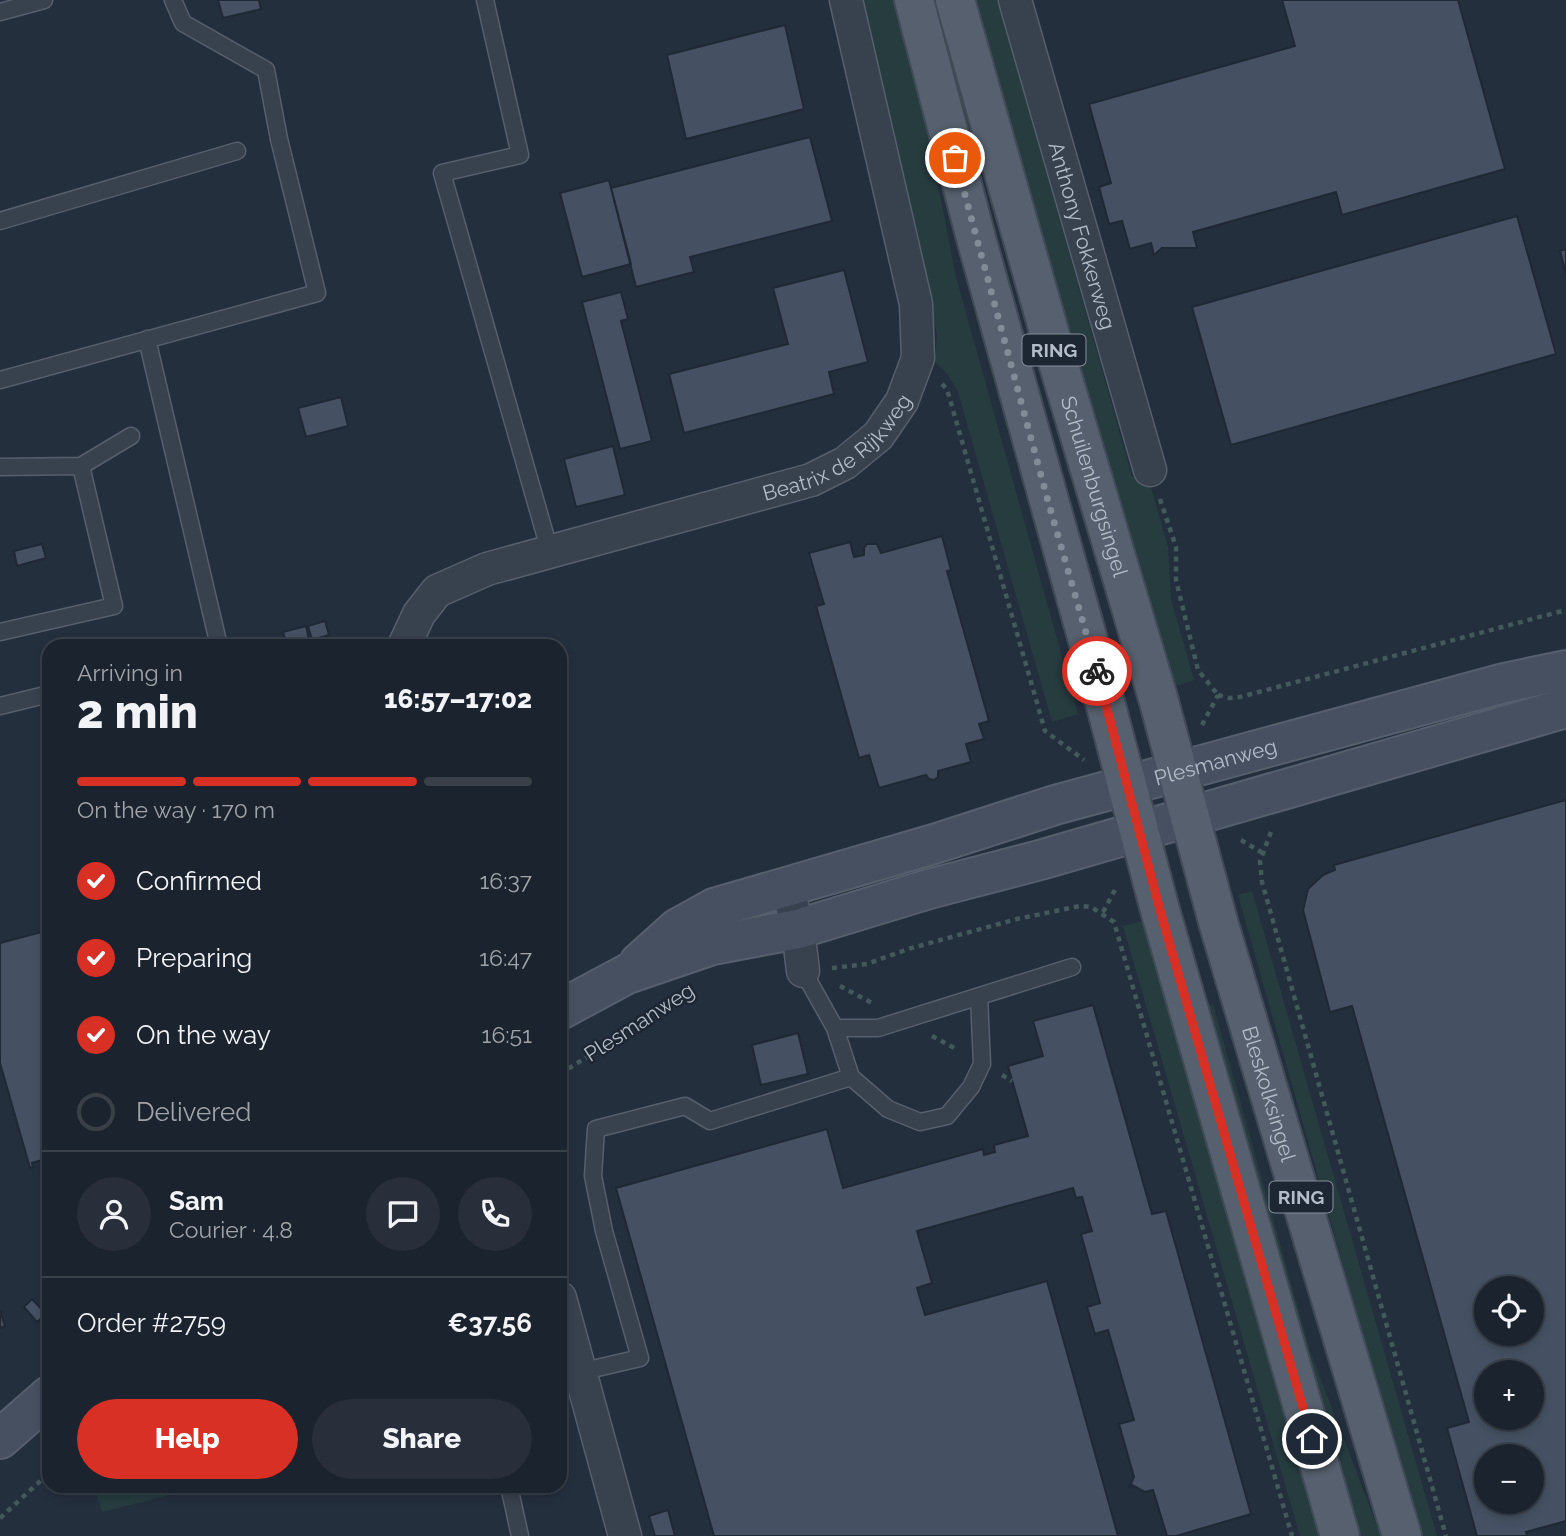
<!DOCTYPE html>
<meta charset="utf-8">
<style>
body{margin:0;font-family:Raleway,sans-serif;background:#282f3a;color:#f1f3f6;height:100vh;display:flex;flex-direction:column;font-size:26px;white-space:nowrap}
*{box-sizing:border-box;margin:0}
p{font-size:23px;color:#a0a4aa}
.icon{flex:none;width:38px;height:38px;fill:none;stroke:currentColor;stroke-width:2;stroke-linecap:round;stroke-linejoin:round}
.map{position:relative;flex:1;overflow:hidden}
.panel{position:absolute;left:42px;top:639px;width:525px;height:854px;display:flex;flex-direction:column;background:#1b232e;border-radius:21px;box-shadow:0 4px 10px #0003,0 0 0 2px #39404a}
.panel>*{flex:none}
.tools{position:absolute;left:1474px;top:1276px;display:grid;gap:14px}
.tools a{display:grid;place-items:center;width:70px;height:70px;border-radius:50%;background:#1b232e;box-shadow:0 4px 10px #0003,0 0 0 2px #39404a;font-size:35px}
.pin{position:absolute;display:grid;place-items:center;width:60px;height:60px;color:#fff;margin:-30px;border:4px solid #fff;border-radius:50%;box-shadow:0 2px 7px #0007}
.courier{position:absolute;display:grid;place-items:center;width:70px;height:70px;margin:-35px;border:5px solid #d93025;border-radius:50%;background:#fff;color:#222;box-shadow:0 2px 9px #0007}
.headline em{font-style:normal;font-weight:800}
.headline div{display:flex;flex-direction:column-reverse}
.headline{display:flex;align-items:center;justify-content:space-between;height:119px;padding:0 35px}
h1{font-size:46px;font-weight:800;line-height:52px}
.bar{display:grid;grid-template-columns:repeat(4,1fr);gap:10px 7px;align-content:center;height:84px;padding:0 35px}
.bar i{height:9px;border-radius:5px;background:#39404a}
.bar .active{background:#d93025}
.bar p{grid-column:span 4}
.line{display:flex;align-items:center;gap:18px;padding:0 35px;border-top:2px solid #39404a}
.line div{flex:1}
.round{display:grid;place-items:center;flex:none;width:74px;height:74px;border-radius:37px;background:#282f3a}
ol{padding:0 35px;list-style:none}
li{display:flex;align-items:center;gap:21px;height:77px}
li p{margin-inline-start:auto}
li .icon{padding:7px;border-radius:50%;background:#d93025;color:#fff;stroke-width:4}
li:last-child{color:#a0a4aa}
li i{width:38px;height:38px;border:4px solid #39404a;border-radius:50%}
.action{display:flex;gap:14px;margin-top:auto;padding:14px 35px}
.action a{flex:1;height:80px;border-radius:42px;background:#d93025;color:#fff;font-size:28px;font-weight:800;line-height:80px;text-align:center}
.action a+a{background:#282f3a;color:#f1f3f6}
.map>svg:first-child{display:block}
.green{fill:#263c3f}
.building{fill:#455162;stroke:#1f2835;stroke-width:2;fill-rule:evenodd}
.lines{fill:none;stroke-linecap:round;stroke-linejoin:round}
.service-casing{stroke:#565f6c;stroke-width:19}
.minor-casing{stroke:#565f6c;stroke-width:35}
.secondary-casing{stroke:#565f6c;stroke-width:42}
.primary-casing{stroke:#414a57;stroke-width:42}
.path{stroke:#44595c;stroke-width:4.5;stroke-dasharray:5 5;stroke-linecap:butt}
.service{stroke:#38414e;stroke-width:16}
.minor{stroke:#38414e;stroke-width:32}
.secondary{stroke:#465061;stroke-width:38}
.primary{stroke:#56606e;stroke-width:38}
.done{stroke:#828b98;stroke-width:7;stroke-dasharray:0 12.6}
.route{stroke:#d93025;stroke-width:9}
.labels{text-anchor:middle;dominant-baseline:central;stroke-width:5;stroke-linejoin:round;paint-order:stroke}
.shield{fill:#1d2633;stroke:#878f9c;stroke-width:2}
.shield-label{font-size:19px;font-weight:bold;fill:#b4bcc9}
.street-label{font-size:21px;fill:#b4bcc9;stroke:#1d2633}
</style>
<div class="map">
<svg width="1566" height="1536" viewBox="0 0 1566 1536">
<rect width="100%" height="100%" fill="#242f3e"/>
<path class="green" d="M861,0H894L920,91L956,277L1078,714L1052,722L958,392L948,375L935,362L937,334Z
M966,0H998L1132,477L1147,473L1168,547L1171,599L1194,680L1167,689Z
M1252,891L1437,1536H1420L1238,895Z
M1150,919L1329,1536H1300L1123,926Z
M1213,1004L1310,1351L1381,1536H1349L1200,1008Z
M94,1486H205L102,1512Z"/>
<path class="building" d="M218,0H259L261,9L223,18Z
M1282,0H1458L1505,169L1342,215L1336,192L1193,232L1197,248H1162L1154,255L1151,243L1130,249L1122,221L1109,224L1099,187L1111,183L1089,104L1295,46Z
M785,25L804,109L686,139L667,55Z
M810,137L832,221L690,257L694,272L636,287L611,188Z
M609,180L631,264L582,277L560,193Z
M1517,216L1556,354L1231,445L1192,307Z
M1566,249V274L1560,251Z
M844,270L868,362L829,372L834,394L684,433L669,374L788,344L773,288Z
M621,292L628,319L621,321L652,441L620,449L582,302Z
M341,397L348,426L306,437L298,408Z
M613,446L625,495L576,507L564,459Z
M942,536L951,570L947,571L989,721L979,724L984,739L966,744L971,762L938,771V777L934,780L929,779L926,775L879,788L869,755L859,758L816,606L824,604L809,553L850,542L854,557L864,555V548L867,544H877L881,553Z
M42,544L46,558L17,566L14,551Z
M325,621L329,635L312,640L308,626Z
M306,626L309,640L287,646L283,632Z
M1566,800V1521L1526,1532L1527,1536H1477L1447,1428L1469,1422L1352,1006L1330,1012L1303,910L1308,889L1323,875L1335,870L1334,865ZM1486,1288H1531V1334H1486ZM1486,1372H1531V1418H1486ZM1486,1456H1531V1502H1486Z
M49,930V1158L32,1163L33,1167L30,1168L0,1063V943Z
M1093,1005L1152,1214L1166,1211L1251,1514L1176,1536H1167L1153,1490L1145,1492L1132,1485L1129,1488L1134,1477L1119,1424L1134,1420L1108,1330L1095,1334L1087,1307L1100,1303L1081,1234L1092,1231L1082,1197L1076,1198L1073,1188L917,1231L932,1283L917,1288L925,1315L1047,1281L1118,1536H714L616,1188L827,1129L843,1188L983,1149L984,1155L995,1152L994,1145L1028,1136L1008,1066L1043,1056L1033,1021Z
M798,1033L808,1074L761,1085L752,1045Z
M32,1299L46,1314L37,1322L24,1307Z
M0,1311L5,1326L0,1328Z
M668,1510L675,1536H655L649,1516Z"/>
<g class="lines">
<g class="service-casing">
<path id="service" d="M485,0L520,155L442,173L550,552
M0,12L44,0
M0,221L237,151
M147,339L219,646
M0,380L317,293L279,139L266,70L183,23L173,0
M0,467L81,466
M0,632L114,606L81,466L131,436
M0,706L49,694
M803,971L835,1028L851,1077L888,1109L920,1122L947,1116L971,1087L982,1064L979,997
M835,1028H878L1072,967
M580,1372L640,1358L604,1231L593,1176L596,1129L685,1106L710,1121L851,1077
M509,1486L520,1536"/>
</g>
<g class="minor-casing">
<g id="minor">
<path id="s1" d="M1015,0L1150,470"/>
<path id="s2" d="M404,646L419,614L437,591L487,569L811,480L845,463L878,436L902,401L918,358L916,304L846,0"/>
<path d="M787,886L798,929L803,971"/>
<path d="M560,1298L625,1536"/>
</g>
</g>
<g class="secondary-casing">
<g id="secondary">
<path id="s3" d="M639,963L678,928L714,908L934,844L1055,805L1504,683L1566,670"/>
<path d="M560,1010L627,974L712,945L798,929L929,889L1040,860L1566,708"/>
<path d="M0,1439L49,1396"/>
</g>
</g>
<g class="primary-casing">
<g id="primary">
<path d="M914,0L976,238L1101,687L1160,910L1340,1536"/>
<path id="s4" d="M955,0L1052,342L1158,698L1219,925L1402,1536"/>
</g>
</g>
<path class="path" d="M942,384L947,389L1045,731L1084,760
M1160,499L1176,547V580L1198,670L1218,695
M1218,695L1229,698L1240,697L1566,610
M1202,725L1218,695
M1271,832L1260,861L1262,882L1446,1536
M1241,840L1261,852
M1103,912L1116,888
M832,968L867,964L908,949L1017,919L1080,906L1091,907L1114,922L1292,1536
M840,986L872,1003
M932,1036L958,1050
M560,1074L611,1042L672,998
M1002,1075L1012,1081
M0,1518L49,1473"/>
<use href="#service" class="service"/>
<use href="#minor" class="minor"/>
<use href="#secondary" class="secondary"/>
<use href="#primary" class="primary"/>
</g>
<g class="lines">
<path class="done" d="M955,158L1048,501L1097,671"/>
<path class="route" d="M1097,671L1160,910L1312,1439"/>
</g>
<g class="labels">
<g class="shield">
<rect x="1022.5" y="334.5" width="63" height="31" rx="5"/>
<rect x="1269.5" y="1181.5" width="63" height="31" rx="5"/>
</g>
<g class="shield-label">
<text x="1054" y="350">RING</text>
<text x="1301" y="1197">RING</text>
</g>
<g class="street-label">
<text stroke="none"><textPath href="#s1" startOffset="245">Anthony Fokkerweg</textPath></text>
<text stroke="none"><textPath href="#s2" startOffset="495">Beatrix de Rijkweg</textPath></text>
<text stroke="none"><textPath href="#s4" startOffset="506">Schuilenburgsingel</textPath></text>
<text stroke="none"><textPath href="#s3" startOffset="616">Plesmanweg</textPath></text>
<text transform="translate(639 1022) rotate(-33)">Plesmanweg</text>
<text stroke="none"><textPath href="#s4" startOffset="1138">Bleskolksingel</textPath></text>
</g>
</g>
</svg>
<div class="tools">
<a><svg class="icon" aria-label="locate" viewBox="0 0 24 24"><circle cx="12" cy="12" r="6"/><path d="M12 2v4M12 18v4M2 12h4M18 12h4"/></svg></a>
<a>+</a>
<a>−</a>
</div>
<div class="pin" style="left:955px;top:158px;background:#ea580c"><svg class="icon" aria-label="bag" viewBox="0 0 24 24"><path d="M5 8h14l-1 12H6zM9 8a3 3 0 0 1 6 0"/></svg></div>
<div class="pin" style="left:1312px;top:1439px;background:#1f2937"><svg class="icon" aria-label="home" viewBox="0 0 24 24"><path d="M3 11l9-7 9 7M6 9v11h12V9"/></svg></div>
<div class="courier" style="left:1097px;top:671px"><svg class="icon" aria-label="bike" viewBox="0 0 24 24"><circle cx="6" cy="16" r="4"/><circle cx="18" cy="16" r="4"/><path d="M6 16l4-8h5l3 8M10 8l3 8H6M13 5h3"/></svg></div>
<section class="panel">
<div class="headline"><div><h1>2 min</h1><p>Arriving in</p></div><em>16:57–17:02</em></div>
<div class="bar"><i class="active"></i><i class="active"></i><i class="active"></i><i></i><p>On the way · 170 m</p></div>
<ol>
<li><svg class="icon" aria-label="check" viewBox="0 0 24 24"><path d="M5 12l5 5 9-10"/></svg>Confirmed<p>16:37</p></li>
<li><svg class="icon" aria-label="check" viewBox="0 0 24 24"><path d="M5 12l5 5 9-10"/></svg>Preparing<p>16:47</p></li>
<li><svg class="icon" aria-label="check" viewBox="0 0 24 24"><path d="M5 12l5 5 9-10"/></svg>On the way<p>16:51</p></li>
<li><i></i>Delivered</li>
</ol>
<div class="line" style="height:126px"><a class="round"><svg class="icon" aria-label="person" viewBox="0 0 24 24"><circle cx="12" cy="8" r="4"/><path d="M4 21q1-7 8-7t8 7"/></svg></a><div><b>Sam</b><p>Courier · 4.8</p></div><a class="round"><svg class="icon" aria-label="chat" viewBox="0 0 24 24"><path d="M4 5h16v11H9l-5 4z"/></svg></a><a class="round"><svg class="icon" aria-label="phone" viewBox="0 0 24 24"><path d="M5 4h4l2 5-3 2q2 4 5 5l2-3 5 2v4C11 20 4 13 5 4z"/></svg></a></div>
<div class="line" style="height:91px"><div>Order #2759</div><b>€37.56</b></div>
<div class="action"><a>Help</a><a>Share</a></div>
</section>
</div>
